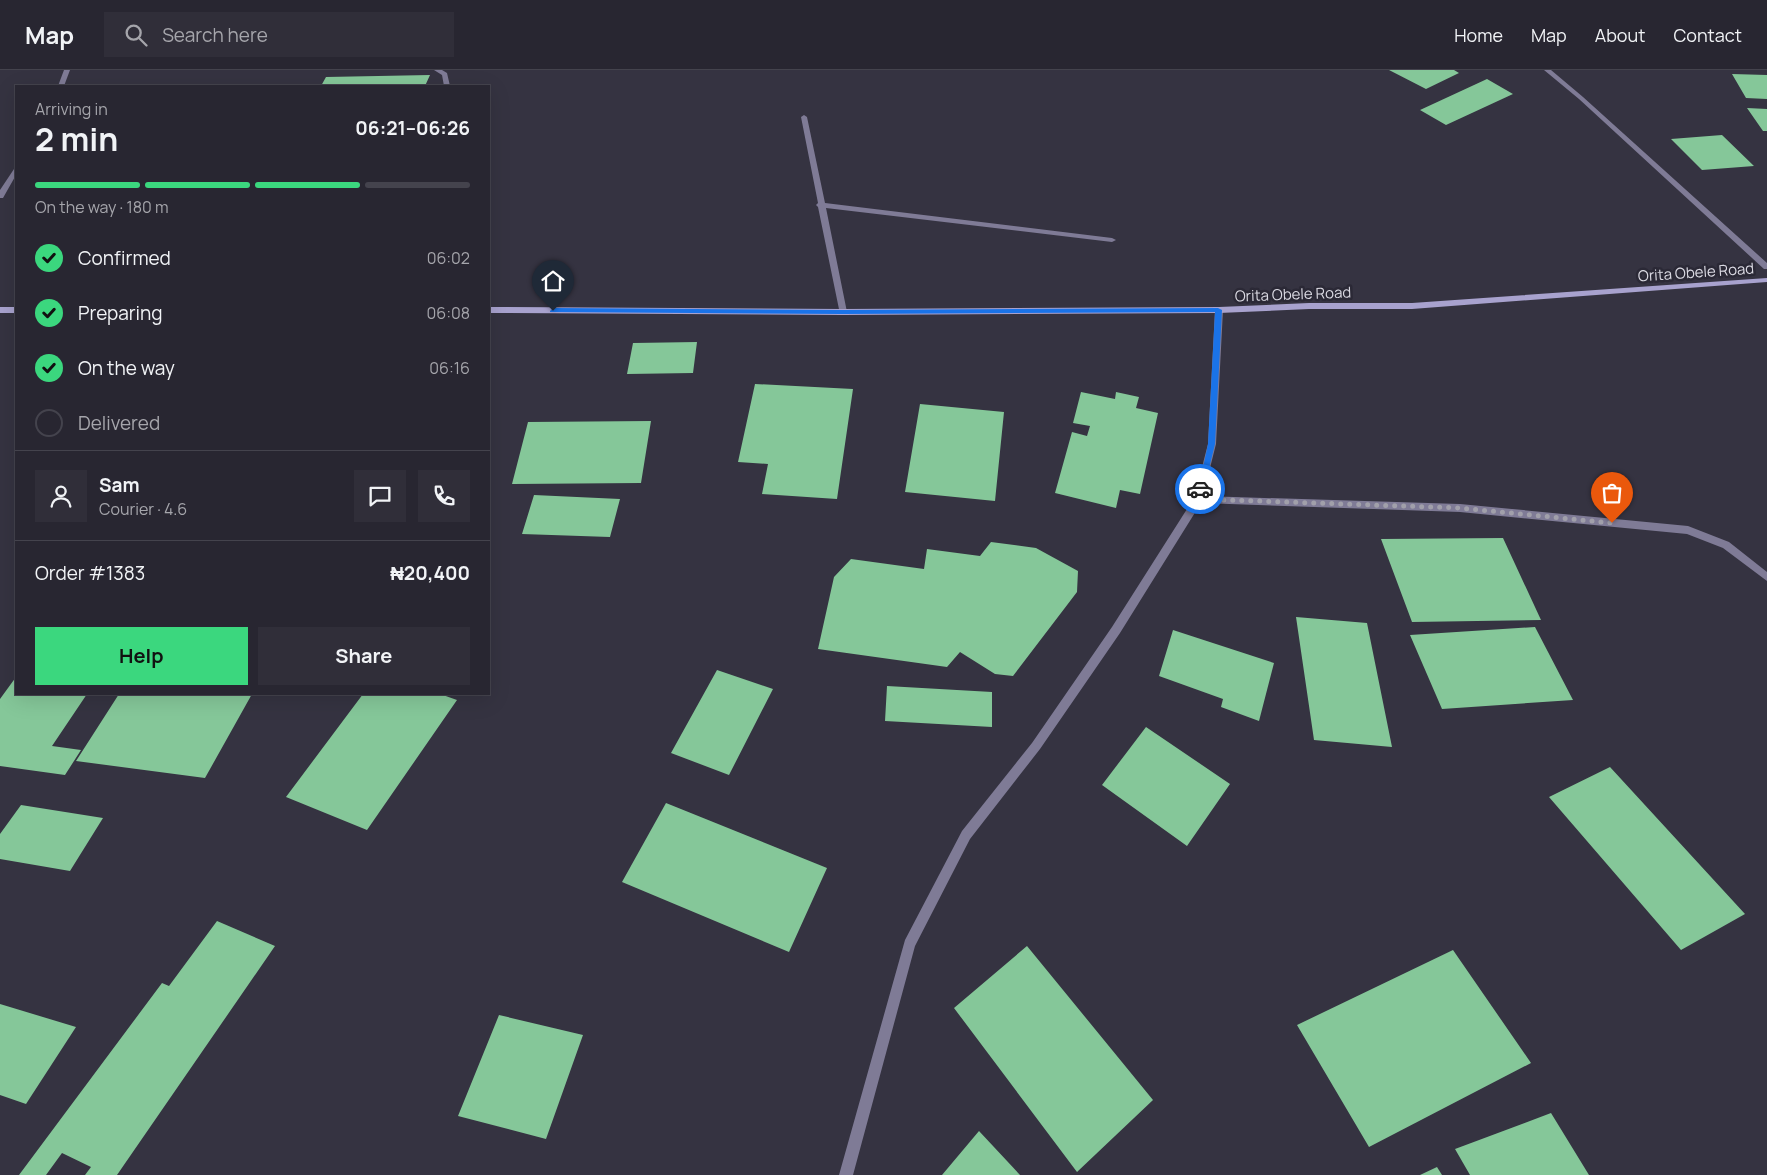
<!DOCTYPE html>
<meta charset="utf-8">
<style>
body{margin:0;font-family:Manrope,sans-serif;background:#302e39;color:#f1f3f6;height:100vh;display:flex;flex-direction:column;font-size:19px;white-space:nowrap}
*{box-sizing:border-box;margin:0}
p{font-size:16px;color:#a5a5ab}
.icon{flex:none;width:28px;height:28px;fill:none;stroke:currentColor;stroke-width:2;stroke-linecap:round;stroke-linejoin:round}
.map{position:relative;flex:1;overflow:hidden}
.panel{position:absolute;left:15px;top:15px;width:475px;height:610px;display:flex;flex-direction:column;background:#282631;border-radius:0px;box-shadow:0 5px 20px #0002,0 0 0 1px #44434d}
.panel>*{flex:none}
.pin{position:absolute;display:grid;place-items:center;width:42px;height:42px;color:#fff;margin:-51px -21px;border-radius:50% 50% 50% 0;rotate:-45deg;box-shadow:0 0 5px #0007}
.pin .icon{rotate:45deg}
.courier{position:absolute;display:grid;place-items:center;width:50px;height:50px;margin:-25px;border:4px solid #1a73e8;border-radius:50%;background:#fff;color:#222;box-shadow:0 1px 6px #0007}
.head em{font-style:normal;font-weight:700}
.head div{display:flex;flex-direction:column-reverse}
.head{display:flex;align-items:center;justify-content:space-between;height:85px;padding:0 20px}
h1{font-size:32px;font-weight:700;line-height:38px}
.bar{display:grid;grid-template-columns:repeat(4,1fr);gap:8px 5px;align-content:center;height:60px;padding:0 20px}
.bar i{height:6px;border-radius:4px;background:#44434d}
.bar .active{background:#3bd77e}
.bar p{grid-column:span 4}
.line{display:flex;align-items:center;gap:12px;padding:0 20px;border-top:1px solid #44434d}
.line div{flex:1}
.round{display:grid;place-items:center;flex:none;width:52px;height:52px;border-radius:0px;background:#302e39}
ol{padding:0 20px;list-style:none}
li{display:flex;align-items:center;gap:15px;height:55px}
li p{margin-inline-start:auto}
li .icon{padding:5px;border-radius:50%;background:#3bd77e;color:#111;stroke-width:4}
li:last-child{color:#a5a5ab}
li i{width:28px;height:28px;border:2px solid #44434d;border-radius:50%}
.button{display:flex;gap:10px;margin-top:auto;padding:10px 20px}
.button a{flex:1;height:58px;border-radius:0px;background:#3bd77e;color:#111;font-size:20px;font-weight:700;line-height:58px;text-align:center}
.button a+a{background:#302e39;color:#f1f3f6}
header{display:flex;align-items:center;gap:30px;box-sizing:border-box;height:70px;padding:0 25px;background:#282631;border-bottom:1px solid #44434d}
header strong{font-size:24px}
nav{display:flex;gap:28px;margin-inline-start:auto;font-size:18px}
.search{width:350px;height:45px;background:#302e39;display:flex;align-items:center;gap:12px;box-sizing:border-box;padding:0 18px;border-radius:0px;color:#a5a5ab;font-size:19px}
.map>svg:first-child{display:block}
.building{fill:#85c799}
.lines{fill:none;stroke-linecap:round;stroke-linejoin:round}
.service{fill:#7f7b96;fill-rule:evenodd}
.minor{fill:#7f7b96;fill-rule:evenodd}
.tertiary{fill:#7f7b96;fill-rule:evenodd}
.secondary{fill:#a8a2ce;fill-rule:evenodd}
.route{fill:#1a73e8}
.done{stroke:#a1a0aa;stroke-width:5;stroke-dasharray:0 9}
.labels{text-anchor:middle;dominant-baseline:central;stroke-width:5;stroke-linejoin:round;paint-order:stroke}
.far-street-label{font-size:15px;fill:#dbdae3;stroke:#2b2936}
</style>
<header>
<strong>Map</strong>
<div class="search"><svg class="icon" aria-label="search" viewBox="0 0 24 24"><circle cx="10" cy="10" r="6"/><path d="M15 15l6 6"/></svg>Search here</div>
<nav><a>Home</a><a>Map</a><a>About</a><a>Contact</a></nav>
</header>
<div class="map">
<svg width="1767" height="1105" viewBox="0 0 1767 1105">
<rect width="100%" height="100%" fill="#353341"/>
<path class="building" d="M1389,0H1454L1459,3L1426,19Z
M1732,4L1767,5V29L1746,28Z
M430,5L425,16H321L326,7Z
M1487,9L1513,24L1446,55L1420,40Z
M1747,38L1767,39V61H1763Z
M1722,65L1754,96L1702,100L1671,69Z
M697,272L693,303L627,304L633,273Z
M755,314L853,319L837,429L762,424L768,394L738,392Z
M1081,322L1115,329L1116,322L1139,327L1136,338L1158,343L1140,424L1120,420L1116,438L1055,423L1072,362L1087,366L1090,356L1073,353Z
M920,334L1004,342L995,431L905,422Z
M651,351L641,413L512,414L528,352Z
M534,425L620,429L610,467L522,464Z
M1503,468L1541,550L1412,552L1381,469Z
M991,472L1036,478L1078,501L1077,522L1013,606L995,604L960,582L947,597L818,579L834,507L851,489L924,499L927,479L980,486Z
M1296,547L1367,553L1392,677L1314,670Z
M1535,557L1573,630L1442,639L1410,565Z
M1173,560L1274,593L1259,651L1221,637L1223,629L1159,606Z
M717,600L773,619L729,705L671,683Z
M16,607V624H87L52,676L81,680L65,705L0,696V629Z
M887,616L992,622V657L885,651Z
M119,624H252L205,708L76,691Z
M363,624H440L457,630L367,760L286,727Z
M1146,657L1230,714L1187,776L1102,715Z
M1610,697L1745,844L1681,880L1549,727Z
M666,733L827,798L789,882L622,812Z
M21,735L103,748L70,801L0,789V764Z
M217,851L275,876L117,1105H85L91,1097L62,1083L46,1105H19L162,913L169,916Z
M1027,876L1153,1030L1077,1102L954,938Z
M1453,880L1531,993L1369,1077L1297,955Z
M0,934L76,957L26,1034L0,1025Z
M499,945L583,965L546,1069L458,1046Z
M1551,1043L1589,1105H1470L1455,1079Z
M979,1061L1020,1105H942Z
M1437,1097L1442,1105H1420Z"/>
<g class="lines">
<path class="service" d="M434,0H442L447,3L450,16H444L442,5Z
M804,45L807,47L825,133L1112,168L1116,170L1112,172L826,138L847,242L843,245L840,244L818,137L816,135L818,133L801,47Z"/>
<path class="minor" d="M64,0H70L64,16H58Z
M16,98V105L3,128H0V120L14,99Z
M1219,237L1223,240L1216,374L1203,426L1460,434L1688,456L1729,472L1767,502V511L1723,478L1687,464L1460,442L1201,433L1120,563L1040,679L970,769L915,876L853,1105H839L905,870L962,761L1032,673L1112,557L1194,428L1208,374L1215,240Z"/>
<path class="tertiary" d="M1544,0H1551L1583,27L1767,193V199H1764L1579,29Z"/>
<path class="secondary" d="M1767,208V212L1412,239H1309L1219,243L843,245L489,243V237L843,239L1219,237L1309,233H1412Z
M0,237H16V243H0Z"/>
</g>
<path class="route" d="M553,238L843,240L1218,238L1222,240L1215,374L1204,419L1203,421H1198L1208,374L1215,242L843,244L550,242V241Z"/>
<g class="lines">
<path class="done" d="M1200,419L1198,429L1460,438L1612,453"/>
</g>
<g class="labels">
<g class="far-street-label">
<text transform="translate(1696 202) rotate(-4)">Orita Obele Road</text>
<text transform="translate(1293 224) rotate(-2)">Orita Obele Road</text>
</g>
</g>
</svg>
<div class="pin" style="left:1612px;top:453px;background:#ea580c"><svg class="icon" aria-label="bag" viewBox="0 0 24 24"><path d="M5 8h14l-1 12H6zM9 8a3 3 0 0 1 6 0"/></svg></div>
<div class="pin" style="left:553px;top:241px;background:#1f2937"><svg class="icon" aria-label="home" viewBox="0 0 24 24"><path d="M3 11l9-7 9 7M6 9v11h12V9"/></svg></div>
<div class="courier" style="left:1200px;top:419px"><svg class="icon" aria-label="car" viewBox="0 0 24 24"><path d="M5 17H2v-5l4-1 3-4h7l3 4 3 1v5h-3M9 17h6M6 11h13"/><circle cx="7" cy="17" r="2"/><circle cx="17" cy="17" r="2"/></svg></div>
<section class="panel">
<div class="head"><div><h1>2 min</h1><p>Arriving in</p></div><em>06:21–06:26</em></div>
<div class="bar"><i class="active"></i><i class="active"></i><i class="active"></i><i></i><p>On the way · 180 m</p></div>
<ol>
<li><svg class="icon" aria-label="check" viewBox="0 0 24 24"><path d="M5 12l5 5 9-10"/></svg>Confirmed<p>06:02</p></li>
<li><svg class="icon" aria-label="check" viewBox="0 0 24 24"><path d="M5 12l5 5 9-10"/></svg>Preparing<p>06:08</p></li>
<li><svg class="icon" aria-label="check" viewBox="0 0 24 24"><path d="M5 12l5 5 9-10"/></svg>On the way<p>06:16</p></li>
<li><i></i>Delivered</li>
</ol>
<div class="line" style="height:90px"><a class="round"><svg class="icon" aria-label="person" viewBox="0 0 24 24"><circle cx="12" cy="8" r="4"/><path d="M4 21q1-7 8-7t8 7"/></svg></a><div><b>Sam</b><p>Courier · 4.6</p></div><a class="round"><svg class="icon" aria-label="chat" viewBox="0 0 24 24"><path d="M4 5h16v11H9l-5 4z"/></svg></a><a class="round"><svg class="icon" aria-label="phone" viewBox="0 0 24 24"><path d="M5 4h4l2 5-3 2q2 4 5 5l2-3 5 2v4C11 20 4 13 5 4z"/></svg></a></div>
<div class="line" style="height:65px"><div>Order #1383</div><b>₦20,400</b></div>
<div class="button"><a>Help</a><a>Share</a></div>
</section>
</div>
